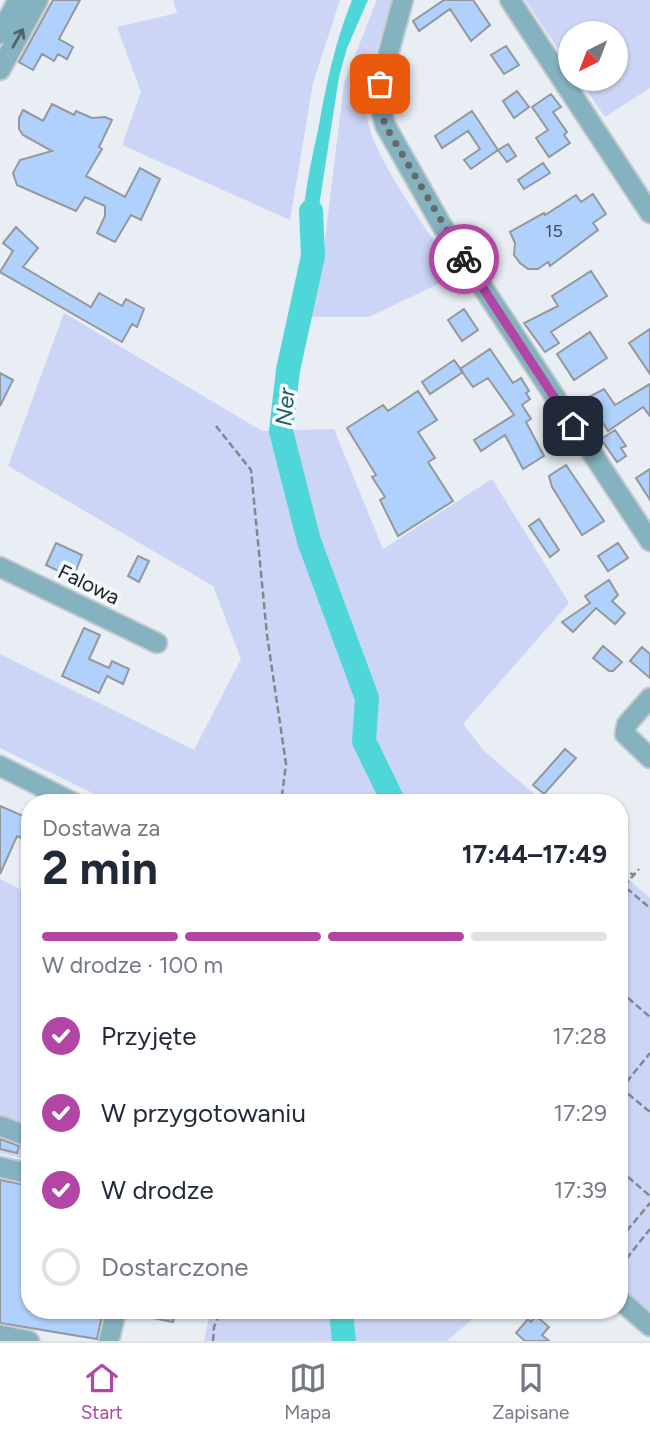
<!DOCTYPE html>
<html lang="pl">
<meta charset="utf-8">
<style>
body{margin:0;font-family:Figtree,sans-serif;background:#f2f2f3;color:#1f2937;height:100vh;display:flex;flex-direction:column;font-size:26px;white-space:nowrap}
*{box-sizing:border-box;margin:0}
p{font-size:23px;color:#747a83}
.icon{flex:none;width:38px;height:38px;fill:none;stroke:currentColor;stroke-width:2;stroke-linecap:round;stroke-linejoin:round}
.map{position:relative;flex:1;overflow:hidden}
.details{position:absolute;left:21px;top:794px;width:607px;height:525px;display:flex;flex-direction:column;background:#fff;border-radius:28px;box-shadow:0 2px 5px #0004}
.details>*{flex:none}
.needle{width:46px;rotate:222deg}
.fabs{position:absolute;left:558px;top:21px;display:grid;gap:14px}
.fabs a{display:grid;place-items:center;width:70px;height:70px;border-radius:50%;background:#fff;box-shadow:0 2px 5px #0004;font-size:35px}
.pin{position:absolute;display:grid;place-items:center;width:60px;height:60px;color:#fff;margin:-30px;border-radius:14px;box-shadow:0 4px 10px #0006}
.courier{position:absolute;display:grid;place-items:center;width:70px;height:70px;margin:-35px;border:5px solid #b346a5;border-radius:50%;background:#fff;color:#222;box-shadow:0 2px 9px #0007}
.overview em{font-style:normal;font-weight:700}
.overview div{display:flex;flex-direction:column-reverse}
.overview{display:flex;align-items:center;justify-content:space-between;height:119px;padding:0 21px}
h1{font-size:46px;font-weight:700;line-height:52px}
.bar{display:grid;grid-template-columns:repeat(4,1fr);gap:10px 7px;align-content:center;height:84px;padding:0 21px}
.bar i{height:9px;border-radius:5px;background:#e0e1e3}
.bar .active{background:#b346a5}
.bar p{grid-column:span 4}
ol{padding:0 21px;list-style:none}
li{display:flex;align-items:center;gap:21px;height:77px}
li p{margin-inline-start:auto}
li .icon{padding:7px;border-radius:50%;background:#b346a5;color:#fff;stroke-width:4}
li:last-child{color:#747a83}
li i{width:38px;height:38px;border:4px solid #e0e1e3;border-radius:50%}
.dock{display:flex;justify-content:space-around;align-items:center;height:98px;border-top:2px solid #e0e1e3;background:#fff;font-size:19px;color:#747a83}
.dock a{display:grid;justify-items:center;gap:4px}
.dock .active{color:#b346a5}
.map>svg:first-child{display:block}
.green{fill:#cdd5f6}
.water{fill:#4fd6d8}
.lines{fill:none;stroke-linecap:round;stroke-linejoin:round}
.river{stroke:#4fd6d8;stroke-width:24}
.building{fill:#b0d1fb;stroke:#94989d;stroke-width:2}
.minor-casing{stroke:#c4c9ce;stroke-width:23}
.path{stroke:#83878b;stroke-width:2.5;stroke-dasharray:7 3.5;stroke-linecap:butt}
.minor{stroke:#84b2be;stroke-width:19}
.oneway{stroke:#4e636a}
.done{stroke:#676a6d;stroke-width:7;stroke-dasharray:0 12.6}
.route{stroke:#b346a5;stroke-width:9}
.labels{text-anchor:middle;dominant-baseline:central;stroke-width:7;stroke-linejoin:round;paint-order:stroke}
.number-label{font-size:18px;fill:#454e5a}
.street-label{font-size:21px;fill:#212325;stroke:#f6fbff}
.water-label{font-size:23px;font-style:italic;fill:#235b5c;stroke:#f6fbff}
</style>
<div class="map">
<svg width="650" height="1341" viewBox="0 0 650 1341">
<rect width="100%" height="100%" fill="#e8eef3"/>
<path class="green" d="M173,0H340L313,83L290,220L122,145L141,92L117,27L177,13Z
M377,0H392C382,36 364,77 367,116C371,157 433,237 457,275L369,317H307L323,256L344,83Z
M525,0H650V88L605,117L579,79H616V33H570V67Z
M64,313L262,431L334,429L383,549L492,479L569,603L463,724L484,751L545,803H113L0,748V654L194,750L241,659L213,586L8,466Z
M620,872L650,898V1316L620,1290Z
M0,879L30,894V1160L0,1153Z
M210,1311H482L447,1341H204Z"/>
<path class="water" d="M352,0H368L347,48L339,77L313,245L304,242C301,202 311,164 319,125C327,80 335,43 352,0Z"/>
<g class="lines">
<path class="river" d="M311,211L313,256L288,370L281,431L309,541L367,698L364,741L394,803
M341,1311L344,1341"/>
</g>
<path class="building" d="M53,0H80L59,39L73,47L67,59L58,54L54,61L42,54L33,70L19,62Z
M444,0H473L490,25L471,41L450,9L419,31L413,21Z
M506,46L519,65L504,74L491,55Z
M517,91L529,107L514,118L503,101Z
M551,94L561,107L553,112L567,132L564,135L570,143L549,157L536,138L548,130L532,107Z
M52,104L74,115L76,111L92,118L105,117L112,120L99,147L102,149L86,176L125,197L140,168L160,179L141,220L131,215L115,242L97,233L105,216V206L85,197L76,211L17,185L13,173L20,160L52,151L23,135L19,129V118L23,110L43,121Z
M472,111L498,150L471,169L464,160L480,149L468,131L442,148L435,136Z
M508,144L516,156L507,162L498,150Z
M543,163L550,173L524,189L518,180Z
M593,194L606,214L593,223L598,230L550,266L548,262L538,269H528L520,263L514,255L515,243L510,232L544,213L545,215L576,195L581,202Z
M16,227L38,248L23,267L91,307L99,293L122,306L126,299L144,309L137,327L132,324L122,342L0,272L13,251L3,243Z
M591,271L607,296L551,332L559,343L545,352L524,323L558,306L552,296Z
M464,309L478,330L462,341L448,320Z
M650,329V374L629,343Z
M590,332L607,358L574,380L557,354Z
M490,349L513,383L521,378L529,391L526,393L530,399L522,405L531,419L526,422L544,456L523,469L505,435L481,451L474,440L514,415L488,378L473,387L460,369Z
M454,360L463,372L430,394L422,382Z
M0,373L13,380L0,406Z
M650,384V416L643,407L608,431L587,398L604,389L615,405Z
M418,391L437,420L418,432L435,458L428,462L453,501L398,536L380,500L385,497L372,477L376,475L347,428L383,405L388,411Z
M615,430L626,446L621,448L626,456L617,462L601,439Z
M566,465L604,521L582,535L552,487L549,476Z
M650,469V500L636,478Z
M539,519L559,550L550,557L529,526Z
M56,543L82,555L73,578L46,565Z
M618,543L628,558L608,571L598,556Z
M138,556L149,561L139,582L128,576Z
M609,580L618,595L612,601L625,613L615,624L596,608L573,632L562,622L590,603L585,596Z
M84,628L100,635L89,659L109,668L112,661L129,669L123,684L107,676L99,693L62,676Z
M603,646L622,662L613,671H609L593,658Z
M642,647L650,654V678L630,661Z
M565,749L576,758L544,794L533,785Z
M0,806L30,819L21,838L17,836L0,874Z
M0,1139L19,1146L17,1153L0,1149Z
M0,1180L30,1186V1311H103L97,1339L0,1323Z
M144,1311H176L173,1322L143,1316Z
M536,1316L549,1327L542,1335L549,1341H525L516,1333L528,1319L531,1322Z"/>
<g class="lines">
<g class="minor-casing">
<path id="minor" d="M403,0L380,84V104L385,125L441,224L650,541
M510,0L650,213
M0,34L18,0
M0,70L38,0
M0,567L157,643
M650,698L627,724L625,734L650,758
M0,766L74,803
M0,1126L30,1137
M0,1167L30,1174
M620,1300L650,1326
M0,1335L29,1341
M109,1341L116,1311"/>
</g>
<path class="path" d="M216,426L251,470L267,635L286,764L281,803
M620,871L633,874
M624,886L639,869
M620,892L624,886L650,908
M620,991L650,1017
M620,1087L650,1112
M620,1090L650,1053
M620,1170L650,1196
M620,1239L650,1203
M620,1267L650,1229
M620,1280L626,1285
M213,1341L214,1327L221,1311"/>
<use href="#minor" class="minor"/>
</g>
<defs><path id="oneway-shaft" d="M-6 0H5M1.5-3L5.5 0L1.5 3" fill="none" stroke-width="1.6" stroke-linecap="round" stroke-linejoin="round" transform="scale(1.75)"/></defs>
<use class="oneway" href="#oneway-shaft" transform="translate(18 38) rotate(-61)"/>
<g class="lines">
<path class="done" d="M380,84V104L385,125L464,259"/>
<path class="route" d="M464,259L573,426"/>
</g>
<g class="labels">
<g class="number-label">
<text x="554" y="231">15</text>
</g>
<g class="street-label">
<text transform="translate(89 584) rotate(26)">Falowa</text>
</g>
<g class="water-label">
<text transform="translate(285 407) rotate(-85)">Ner</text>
</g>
</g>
</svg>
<div class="fabs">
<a><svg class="needle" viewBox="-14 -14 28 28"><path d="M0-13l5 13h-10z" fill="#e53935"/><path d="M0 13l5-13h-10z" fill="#747a83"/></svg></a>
</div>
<div class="pin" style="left:380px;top:84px;background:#ea580c"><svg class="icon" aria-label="bag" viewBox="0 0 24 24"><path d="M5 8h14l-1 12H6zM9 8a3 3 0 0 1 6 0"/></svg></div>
<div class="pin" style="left:573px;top:426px;background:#1f2937"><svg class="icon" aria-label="home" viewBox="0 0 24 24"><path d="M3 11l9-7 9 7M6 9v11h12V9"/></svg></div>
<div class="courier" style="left:464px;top:259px"><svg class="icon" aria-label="bike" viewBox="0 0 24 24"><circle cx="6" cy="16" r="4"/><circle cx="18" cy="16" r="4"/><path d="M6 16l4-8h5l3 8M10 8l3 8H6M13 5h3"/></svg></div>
<section class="details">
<div class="overview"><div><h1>2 min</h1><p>Dostawa za</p></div><em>17:44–17:49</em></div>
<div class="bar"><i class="active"></i><i class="active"></i><i class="active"></i><i></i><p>W drodze · 100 m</p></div>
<ol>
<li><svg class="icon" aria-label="check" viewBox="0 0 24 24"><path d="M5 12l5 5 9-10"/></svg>Przyjęte<p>17:28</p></li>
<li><svg class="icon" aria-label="check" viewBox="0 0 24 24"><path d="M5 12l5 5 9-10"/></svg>W przygotowaniu<p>17:29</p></li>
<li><svg class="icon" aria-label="check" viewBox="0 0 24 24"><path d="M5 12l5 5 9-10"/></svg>W drodze<p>17:39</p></li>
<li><i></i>Dostarczone</li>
</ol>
</section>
</div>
<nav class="dock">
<a class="active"><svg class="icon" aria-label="home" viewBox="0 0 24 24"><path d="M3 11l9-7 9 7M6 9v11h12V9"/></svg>Start</a>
<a><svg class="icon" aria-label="map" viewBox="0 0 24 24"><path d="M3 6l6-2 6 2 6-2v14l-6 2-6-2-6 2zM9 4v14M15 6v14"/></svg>Mapa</a>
<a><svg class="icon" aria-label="saved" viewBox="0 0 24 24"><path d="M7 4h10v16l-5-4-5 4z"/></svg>Zapisane</a>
</nav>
